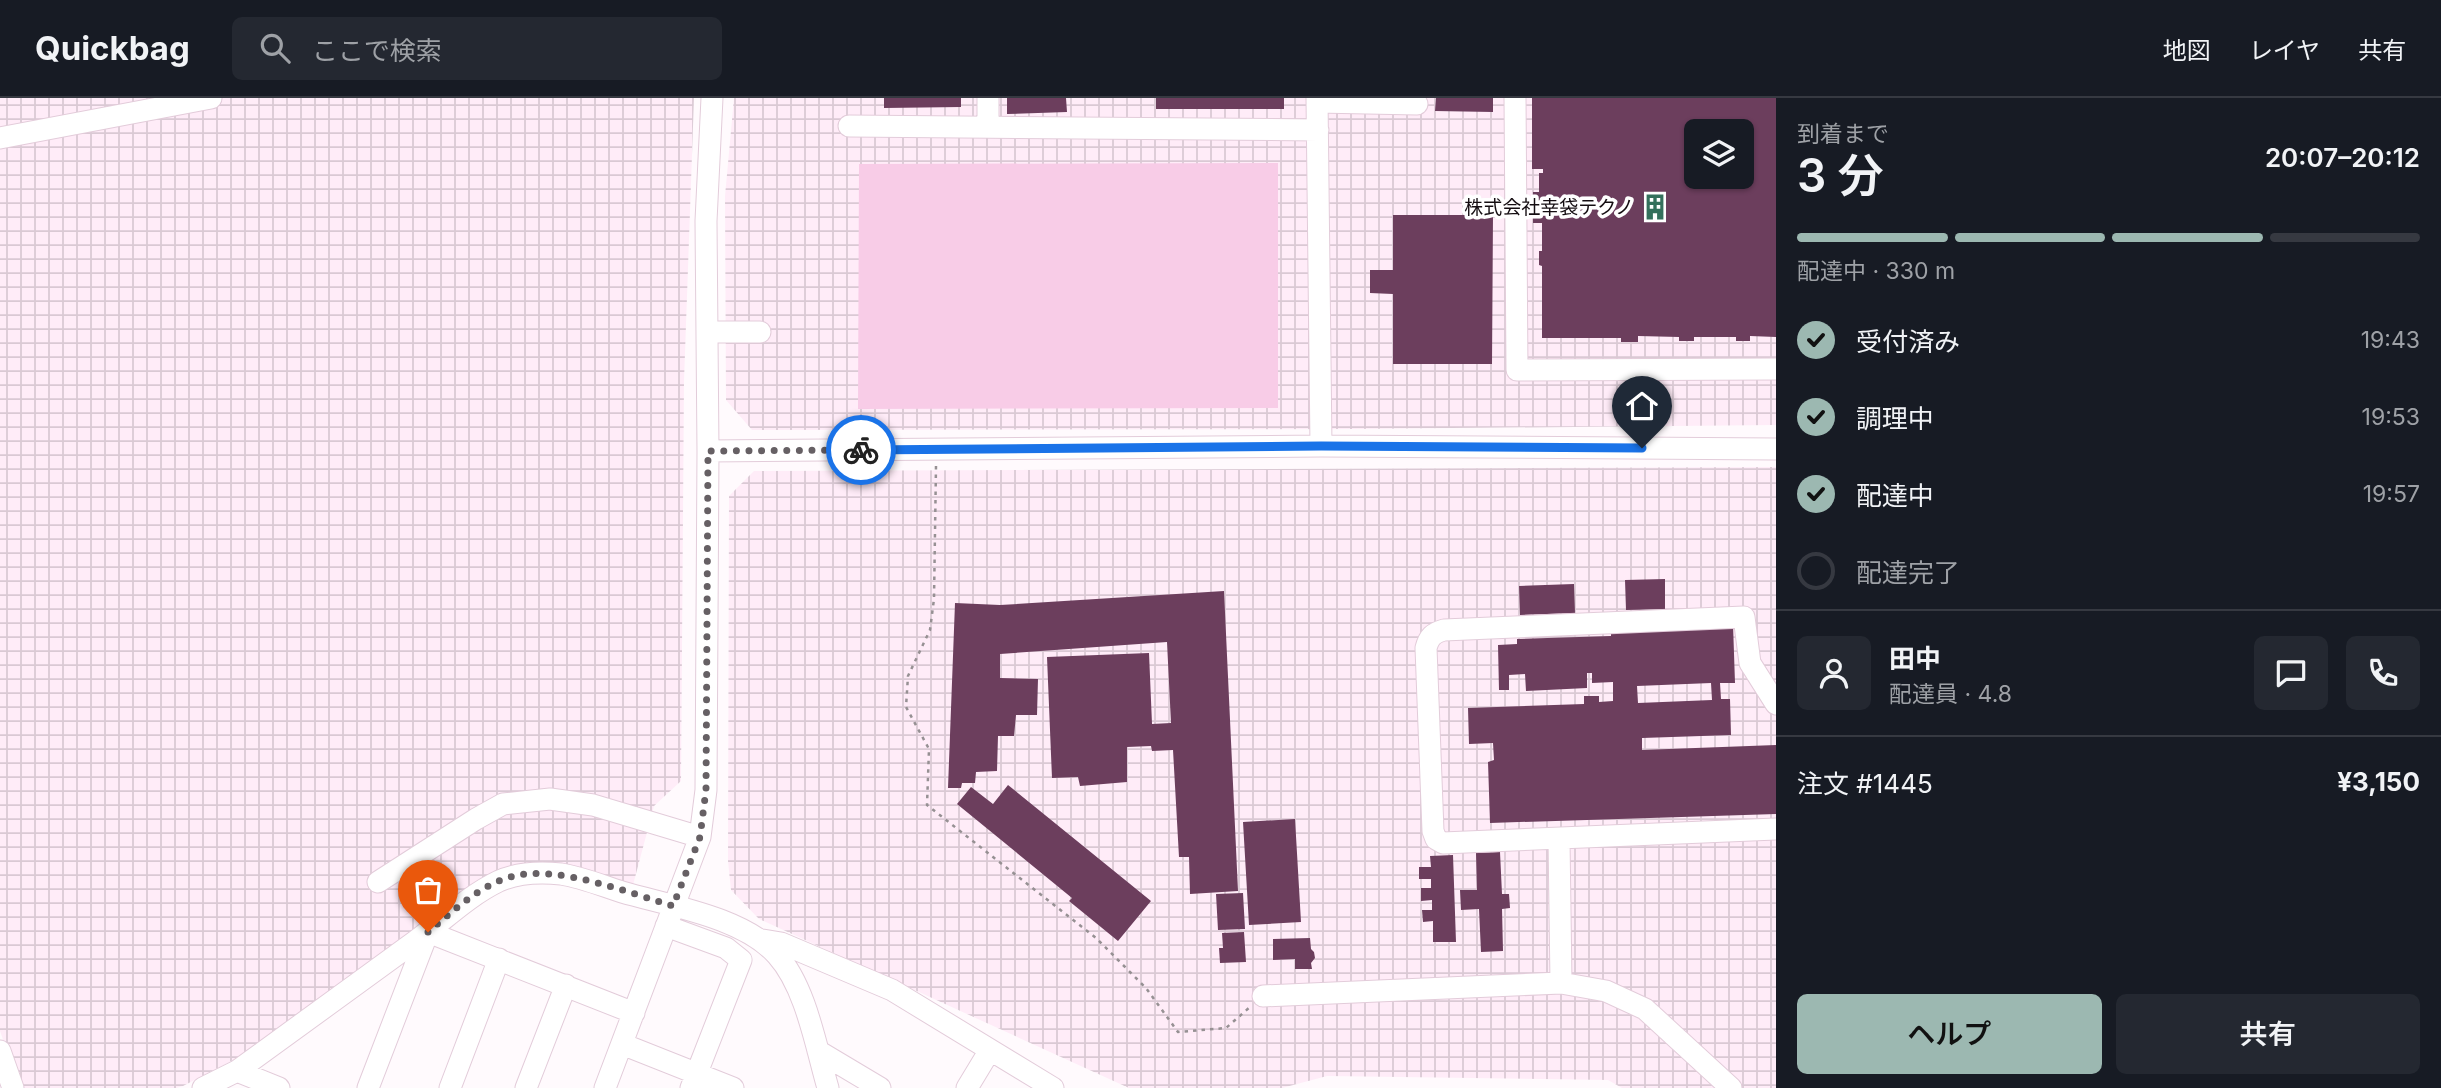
<!DOCTYPE html>
<html lang="ja">
<meta charset="utf-8">
<style>
body{margin:0;font-family:Inter,"Noto Sans JP",sans-serif;background:#242831;color:#f1f3f6;height:100vh;display:flex;flex-direction:column;font-size:26px;white-space:nowrap}
*{box-sizing:border-box;margin:0}
p{font-size:23px;color:#9ea1a6}
.icon{flex:none;width:38px;height:38px;fill:none;stroke:currentColor;stroke-width:2;stroke-linecap:round;stroke-linejoin:round}
.map{position:relative;flex:1;overflow:hidden}
.sheet{display:flex;flex-direction:column;background:#171b24;width:665px}
.sheet>*{flex:none}
.buttons{position:absolute;left:1684px;top:21px;display:grid;gap:14px}
.buttons a{display:grid;place-items:center;width:70px;height:70px;border-radius:10px;background:#171b24;box-shadow:0 2px 5px #0004;font-size:35px}
.pin{position:absolute;display:grid;place-items:center;width:60px;height:60px;color:#fff;margin:-72px -30px;border-radius:50% 50% 50% 0;rotate:-45deg;box-shadow:0 0 7px #0007}
.pin .icon{rotate:45deg}
.courier{position:absolute;display:grid;place-items:center;width:70px;height:70px;margin:-35px;border:5px solid #1a73e8;border-radius:50%;background:#fff;color:#222;box-shadow:0 2px 9px #0007}
.overview em{font-style:normal;font-weight:600}
.overview div{display:flex;flex-direction:column-reverse}
.overview{display:flex;align-items:center;justify-content:space-between;height:119px;padding:0 21px}
h1{font-size:46px;font-weight:600;line-height:52px}
.bar{display:grid;grid-template-columns:repeat(4,1fr);gap:10px 7px;align-content:center;height:84px;padding:0 21px}
.bar i{height:9px;border-radius:5px;background:#363941}
.bar .current{background:#9cb8b1}
.bar p{grid-column:span 4}
.line{display:flex;align-items:center;gap:18px;padding:0 21px;border-top:2px solid #363941}
.line div{flex:1}
.round{display:grid;place-items:center;flex:none;width:74px;height:74px;border-radius:10px;background:#242831}
ol{padding:0 21px;list-style:none}
li{display:flex;align-items:center;gap:21px;height:77px}
li p{margin-inline-start:auto}
li .icon{padding:7px;border-radius:50%;background:#9cb8b1;color:#111;stroke-width:4}
li:last-child{color:#9ea1a6}
li i{width:38px;height:38px;border:4px solid #363941;border-radius:50%}
.action{display:flex;gap:14px;margin-top:auto;padding:14px 21px}
.action a{flex:1;height:80px;border-radius:10px;background:#9cb8b1;color:#111;font-size:28px;font-weight:600;line-height:80px;text-align:center}
.action a+a{background:#242831;color:#f1f3f6}
header{display:flex;align-items:center;gap:42px;box-sizing:border-box;height:98px;padding:0 35px;background:#171b24;border-bottom:2px solid #363941}
header strong{font-size:33px}
nav{display:flex;gap:38px;margin-inline-start:auto;font-size:24px}
.search{width:490px;height:63px;background:#242831;display:flex;align-items:center;gap:18px;box-sizing:border-box;padding:0 24px;border-radius:10px;color:#9ea1a6;font-size:26px}
main{display:flex;flex:1;min-height:0}
.map>svg:first-child{display:block}
.industrial{fill:url(#industrial-grid);fill-rule:evenodd}
.garden{fill:#f8cce7}
.building{fill:#6c3e5d;fill-rule:evenodd}
.lines{fill:none;stroke-linecap:round;stroke-linejoin:round}
.minor-casing{stroke:#e3ccda;stroke-width:23}
.path{stroke:#969093;stroke-width:2.5;stroke-dasharray:3.5 5;stroke-linecap:butt}
.minor{stroke:#fff;stroke-width:21}
.done{stroke:#666064;stroke-width:7;stroke-dasharray:0 12.6}
.route{stroke:#1a73e8;stroke-width:9}
.labels{text-anchor:middle;dominant-baseline:central;stroke-width:7;stroke-linejoin:round;paint-order:stroke}
.poi-label{font-size:19px;fill:#140d11;stroke:#fff;text-anchor:end}
</style>
<header>
<strong>Quickbag</strong>
<div class="search"><svg class="icon" aria-label="search" viewBox="0 0 24 24"><circle cx="10" cy="10" r="6"/><path d="M15 15l6 6"/></svg>ここで検索</div>
<nav><a>地図</a><a>レイヤ</a><a>共有</a></nav>
</header>
<main>
<div class="map">
<svg width="1776" height="990" viewBox="0 0 1776 990">
<defs>
<pattern id="industrial-grid" width="8" height="8" patternUnits="userSpaceOnUse" patternTransform="scale(1.75)"><rect width="8" height="8" fill="#ffecf8"/><path d="M0 4h8M4 0v8" fill="none" stroke="#dac9d4"/></pattern>
</defs>
<rect width="100%" height="100%" fill="#fffafd"/>
<path class="industrial" d="M0,0H694L684,283L681,683L654,708L633,787L568,767H518L492,774L237,960L183,988L176,990H20L0,933Z
M734,0H1776V327L1353,331L752,332L726,302L725,98ZM1696,33H1741V79H1696Z
M1776,369V990H1622L1608,982L1327,978L1282,990H1129L759,821L731,792L728,763L729,398L754,373Z"/>
<path class="garden" d="M1278,65V310L858,311L859,66Z"/>
<path class="building" d="M884,0H961V9L884,10Z
M1007,0H1066L1067,14L1007,16Z
M1156,0H1284V11H1156Z
M1436,0H1493V14L1435,13Z
M1532,0H1776V239L1750,238V243H1736V239H1694V243H1679V239L1638,238V244H1621V240H1542V168L1539,167V153H1542V125H1533V94H1539V75H1543V71H1532ZM1696,33H1741V79H1696Z
M1393,117H1493L1492,266H1393V196L1370,195V172H1393Z
M1665,481V511L1626,512L1625,482Z
M1574,486L1575,515L1520,517L1519,488Z
M1224,493L1238,793L1190,796L1189,759H1179L1173,652L1152,653L1151,648L1127,649V684L1080,688L1078,679L1052,680L1047,559L1149,555L1152,626L1171,625L1167,544L1000,556V580L1038,581L1037,617H1016L1014,638H998L997,673L976,674L975,685H962L961,690H948L955,505L1000,507Z
M1733,526L1735,585H1720L1721,601H1730L1731,637L1642,640V652L1776,647V716L1490,725L1488,664L1494,662L1493,645L1469,646L1468,610L1584,606V598H1599V604L1613,603V584L1592,585V575H1587V590L1526,593L1525,576L1509,577V592H1499L1498,547L1517,546V541L1611,538V530ZM1711,585L1712,602L1638,605L1637,588Z
M1008,687L1151,803L1118,843L1069,803L1072,800L957,706L971,689L993,706Z
M1295,721L1301,824L1249,827L1243,724Z
M1500,754L1502,796H1509L1510,810L1502,811L1503,853L1481,854L1479,811L1461,812L1460,792H1477L1476,755Z
M1453,757L1456,844H1433V823L1423,824L1422,812H1432V802L1421,803V790H1431V781H1419V769H1431L1430,758Z
M1243,795L1245,831L1218,832L1216,796Z
M1244,834L1246,864L1220,865L1219,850H1223L1222,835Z
M1310,840L1311,851L1314,854L1315,860L1311,865L1312,871H1295V861L1273,862V841Z"/>
<g class="lines">
<g class="minor-casing">
<path id="minor" d="M988,0V29
M1317,0L1321,348
M1515,0L1517,272L1776,271
M1317,4L1417,6
M849,28L1318,32
M0,40L211,0
M707,234H760
M708,353L1321,348L1776,351
M1776,606L1750,565L1744,519L1444,532C1433,535 1429,539 1426,550L1433,733L1436,741L1443,745L1776,731
M1559,741L1561,885
M378,784L476,721L503,706L550,701L593,707L700,739
M666,828L726,850L741,862L691,990
M763,842L781,845L892,892L1053,990
M1263,898L1561,885L1606,893L1645,911L1731,990
M622,946L733,990
M0,953L13,990
M818,953L880,990
M237,973L279,990
M203,990L237,973C297,929 357,886 417,842C444,822 468,798 499,783C517,775 541,774 561,776C581,779 603,788 622,794C670,808 743,819 777,857C806,889 816,949 828,990
M368,990L428,834L634,915
M450,990L499,861
M526,990L566,887
M605,990L700,739L706,692L708,353L706,123L712,0
M967,990L990,952"/>
</g>
<path class="path" d="M936,368L934,501L930,532L908,578L906,609L929,651L927,707L1096,840L1146,890L1178,934L1226,930L1250,909"/>
<use href="#minor" class="minor"/>
</g>
<g class="lines">
<path class="done" d="M428,834C453,813 482,785 514,778C559,767 629,795 673,808L700,739L706,692L708,353L861,352"/>
<path class="route" d="M861,352L1321,348L1642,350"/>
</g>
<defs>
<g id="building-bare" transform="scale(2.1)"><path d="M-4-6H4V6H1V3H-1V6H-4ZM-2.5-4.3h1.7v1.8h-1.7ZM.8-4.3h1.7v1.8H.8ZM-2.5-1h1.7V.8h-1.7ZM.8-1h1.7V.8H.8Z" fill="#34705c" stroke="#fff" stroke-width="2.5" paint-order="stroke"/></g>
</defs>
<g fill-rule="evenodd">
<use href="#building-bare" x="1655" y="109"/>
</g>
<g class="labels">
<g class="poi-label">
<text x="1634" y="109">株式会社幸袋テクノ</text>
</g>
</g>
</svg>
<div class="buttons">
<a><svg class="icon" aria-label="layers" viewBox="0 0 24 24"><path d="M12 4l9 5-9 5-9-5zM3 14l9 5 9-5"/></svg></a>
</div>
<div class="pin" style="left:428px;top:834px;background:#ea580c"><svg class="icon" aria-label="bag" viewBox="0 0 24 24"><path d="M5 8h14l-1 12H6zM9 8a3 3 0 0 1 6 0"/></svg></div>
<div class="pin" style="left:1642px;top:350px;background:#1f2937"><svg class="icon" aria-label="home" viewBox="0 0 24 24"><path d="M3 11l9-7 9 7M6 9v11h12V9"/></svg></div>
<div class="courier" style="left:861px;top:352px"><svg class="icon" aria-label="bike" viewBox="0 0 24 24"><circle cx="6" cy="16" r="4"/><circle cx="18" cy="16" r="4"/><path d="M6 16l4-8h5l3 8M10 8l3 8H6M13 5h3"/></svg></div>
</div>
<section class="sheet">
<div class="overview"><div><h1>3 分</h1><p>到着まで</p></div><em>20:07–20:12</em></div>
<div class="bar"><i class="current"></i><i class="current"></i><i class="current"></i><i></i><p>配達中 · 330 m</p></div>
<ol>
<li><svg class="icon" aria-label="check" viewBox="0 0 24 24"><path d="M5 12l5 5 9-10"/></svg>受付済み<p>19:43</p></li>
<li><svg class="icon" aria-label="check" viewBox="0 0 24 24"><path d="M5 12l5 5 9-10"/></svg>調理中<p>19:53</p></li>
<li><svg class="icon" aria-label="check" viewBox="0 0 24 24"><path d="M5 12l5 5 9-10"/></svg>配達中<p>19:57</p></li>
<li><i></i>配達完了</li>
</ol>
<div class="line" style="height:126px"><a class="round"><svg class="icon" aria-label="person" viewBox="0 0 24 24"><circle cx="12" cy="8" r="4"/><path d="M4 21q1-7 8-7t8 7"/></svg></a><div><b>田中</b><p>配達員 · 4.8</p></div><a class="round"><svg class="icon" aria-label="chat" viewBox="0 0 24 24"><path d="M4 5h16v11H9l-5 4z"/></svg></a><a class="round"><svg class="icon" aria-label="phone" viewBox="0 0 24 24"><path d="M5 4h4l2 5-3 2q2 4 5 5l2-3 5 2v4C11 20 4 13 5 4z"/></svg></a></div>
<div class="line" style="height:91px"><div>注文 #1445</div><b>¥3,150</b></div>
<div class="action"><a>ヘルプ</a><a>共有</a></div>
</section>
</main>
